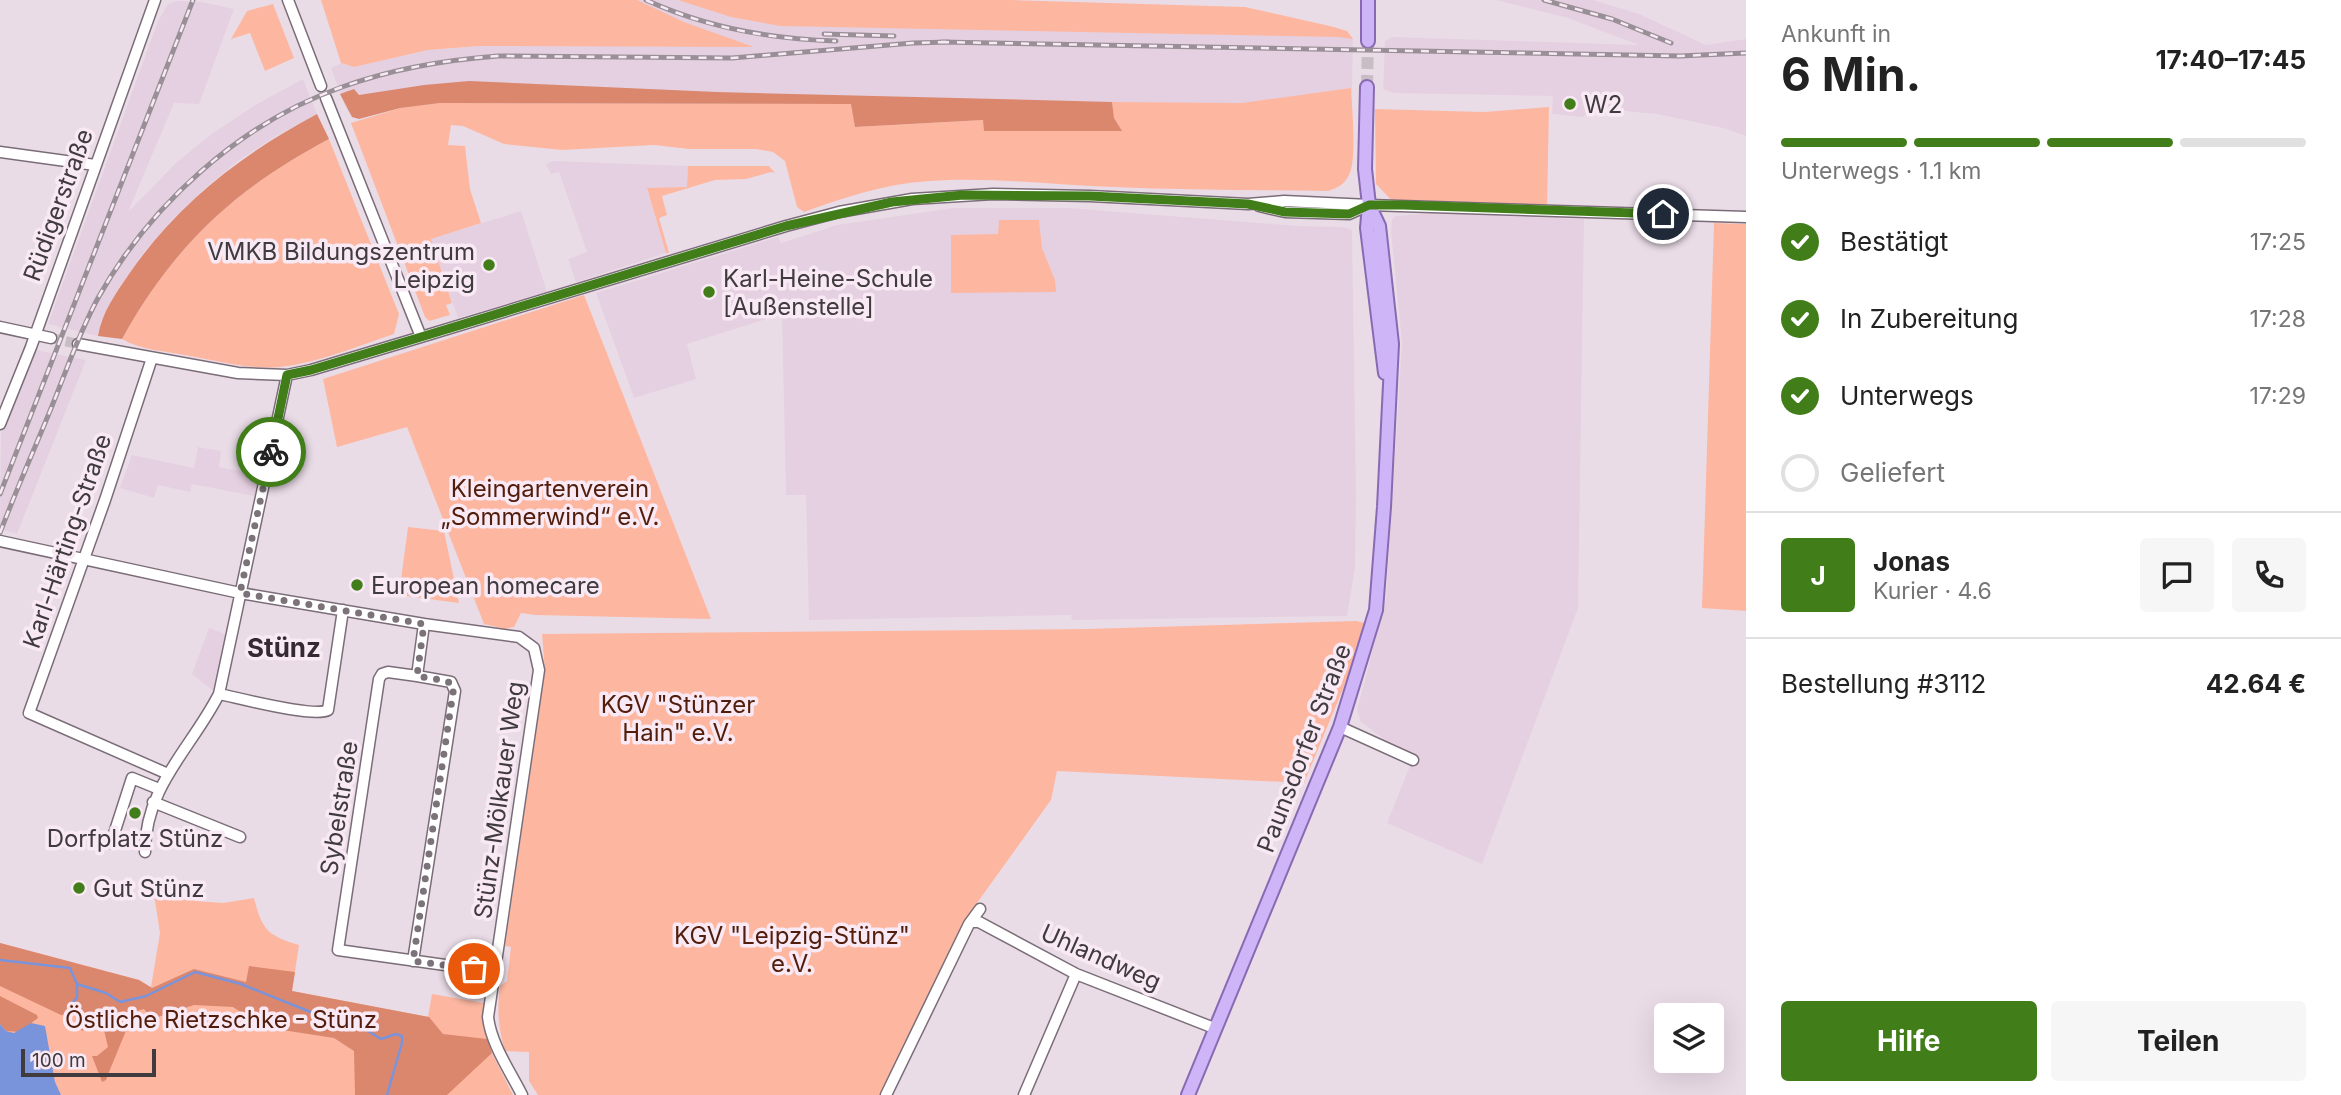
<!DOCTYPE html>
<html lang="de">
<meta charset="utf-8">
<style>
body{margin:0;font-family:Inter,sans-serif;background:#f6f6f6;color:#222;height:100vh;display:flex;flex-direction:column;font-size:26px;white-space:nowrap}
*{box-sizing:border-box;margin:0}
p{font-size:23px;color:#767676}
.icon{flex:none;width:38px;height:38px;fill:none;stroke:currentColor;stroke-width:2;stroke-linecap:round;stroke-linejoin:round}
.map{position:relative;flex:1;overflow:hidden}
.panel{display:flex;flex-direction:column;background:#fff;width:595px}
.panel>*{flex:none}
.fabs{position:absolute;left:1654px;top:1003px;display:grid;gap:14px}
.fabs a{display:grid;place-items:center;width:70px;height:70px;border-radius:7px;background:#fff;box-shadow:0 7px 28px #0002;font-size:35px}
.scale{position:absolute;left:21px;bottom:18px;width:135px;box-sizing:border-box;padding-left:7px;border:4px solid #403b3f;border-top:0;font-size:19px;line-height:24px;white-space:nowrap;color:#403b3f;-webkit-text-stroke:5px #f8e9f4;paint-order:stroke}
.pin{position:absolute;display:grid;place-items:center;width:60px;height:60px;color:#fff;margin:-30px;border:4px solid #fff;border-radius:50%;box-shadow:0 2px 7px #0007}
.courier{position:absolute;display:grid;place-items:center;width:70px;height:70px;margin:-35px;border:5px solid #417e1a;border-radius:50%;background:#fff;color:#222;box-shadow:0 2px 9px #0007}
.overview em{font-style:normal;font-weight:700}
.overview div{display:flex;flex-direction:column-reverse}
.overview{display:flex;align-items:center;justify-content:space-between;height:119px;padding:0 35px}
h1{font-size:46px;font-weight:700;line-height:52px}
.bar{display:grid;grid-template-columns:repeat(4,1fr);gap:10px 7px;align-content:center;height:84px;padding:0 35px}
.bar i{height:9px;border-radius:5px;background:#e0e0e0}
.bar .on{background:#417e1a}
.bar p{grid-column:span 4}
.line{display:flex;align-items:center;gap:18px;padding:0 35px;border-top:2px solid #e0e0e0}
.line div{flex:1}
.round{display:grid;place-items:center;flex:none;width:74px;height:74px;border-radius:7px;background:#f6f6f6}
ol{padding:0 35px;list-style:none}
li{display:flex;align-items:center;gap:21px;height:77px}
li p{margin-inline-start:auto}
li .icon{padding:7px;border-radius:50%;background:#417e1a;color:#fff;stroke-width:4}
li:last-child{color:#767676}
li i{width:38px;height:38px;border:4px solid #e0e0e0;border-radius:50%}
.action{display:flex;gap:14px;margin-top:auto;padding:14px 35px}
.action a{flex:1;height:80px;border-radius:7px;background:#417e1a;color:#fff;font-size:28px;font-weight:700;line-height:80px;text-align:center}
.action a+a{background:#f6f6f6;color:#222}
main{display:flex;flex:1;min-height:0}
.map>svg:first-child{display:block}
.built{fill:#e5d0e1}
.green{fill:#fdb7a1}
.forest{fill:#db876d}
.water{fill:#7994db}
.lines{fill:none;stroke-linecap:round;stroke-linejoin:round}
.stream{stroke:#7994db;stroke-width:2.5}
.minor-tunnel{stroke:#c8bcc5;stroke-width:10;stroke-dasharray:10 5;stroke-linecap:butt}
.major-tunnel{stroke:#c8bcc5;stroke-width:12;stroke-dasharray:12 6;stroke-linecap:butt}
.minor-casing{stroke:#7a6d78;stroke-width:13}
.major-casing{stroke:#886ab3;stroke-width:16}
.minor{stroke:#fff;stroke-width:10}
.major{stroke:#ceb5f7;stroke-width:12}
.rail-casing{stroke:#998f97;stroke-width:5}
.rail{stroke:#f8e9f4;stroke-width:2.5;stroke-dasharray:8;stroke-linecap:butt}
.done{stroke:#7c737a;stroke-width:7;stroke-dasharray:0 12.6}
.route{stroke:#417e1a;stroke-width:9}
.poi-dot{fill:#417e1a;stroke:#f8e9f4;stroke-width:2.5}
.labels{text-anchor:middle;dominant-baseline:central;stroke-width:7;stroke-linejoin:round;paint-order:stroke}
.poi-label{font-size:24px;fill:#403b3f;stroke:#f8e9f4;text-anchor:start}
.street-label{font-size:24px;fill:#403b3f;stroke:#f8e9f4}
.park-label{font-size:24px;fill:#521d0b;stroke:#f8e9f4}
.neighbourhood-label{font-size:26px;font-weight:bold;fill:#352a33;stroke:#f8e9f4}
</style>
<main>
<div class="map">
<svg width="1746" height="1095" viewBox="0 0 1746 1095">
<rect width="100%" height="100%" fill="#eadce7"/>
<path class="built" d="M578,0H726L1347,31L1353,39L1352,89L1350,99L1203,128L400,108L359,119L352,117L346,108L331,68L341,63L354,67L429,50L479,46Z
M1496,0H1593L1639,14L1706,45L1746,39V136L1723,128L1657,114L1592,108L1583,117L1552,114L1553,96L1393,93L1383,89L1385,41L1392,37L1639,45L1568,18Z
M177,1L202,2L234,9L199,104L174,103L128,212L177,162L213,133L257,104L303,79L317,114L276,136L238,161L203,190L170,222L141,256L115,294L101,321L98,336L48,324L158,21L168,4Z
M554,161L688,166L687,187L647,189L666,253L576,282L568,259L587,252L559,172L551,174L546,164Z
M953,208H1069L1297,226L1343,227L1352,230L1356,498L1355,568L1347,616L1072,620L1071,615L809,620L806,495H786L782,314L687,344L696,379L634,398L596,293L778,237L781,243L837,225Z
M521,211L547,292L458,318L430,239Z
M1432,213L1584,219L1578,608L1482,864L1387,823L1415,753L1385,740L1361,722L1357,710L1386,599L1402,343L1391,232L1392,220L1395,216Z
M35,350L86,360L17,534L0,529L1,434Z
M198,447L221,451L219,467L259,475L254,496L192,484L190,492L158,485L154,498L120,488L132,455L194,468Z
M209,628L227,635L213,691L192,674Z"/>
<path class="green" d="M321,0H637L684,22L754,47L479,46L428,50L354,67L341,63Z
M678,0H1011L1245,7L1334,27L1347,31L1353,39L1338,37L780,26L731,17Z
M273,4L294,58L265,71L250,33L231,39L247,11Z
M1351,88C1352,105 1357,162 1349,175C1344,185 1337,188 1328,191C1257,190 1185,190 1114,187C1044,185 965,173 896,185C864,191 834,201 804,212L797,207L785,161L773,152L756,149H689L654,145L562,150L504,144L463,126L451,125L448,145L465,146L470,189L481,223L431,239L452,303L446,305L450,315L429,321L425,317L351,123L400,108L440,103L852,104L855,127L984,120V131L1121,130L1114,118L1112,102L1242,103Z
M1549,107L1547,207L1393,202L1376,184L1375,109L1484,112Z
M329,139L399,314L394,334C357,346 319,363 280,367C249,370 215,360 184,355C164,351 140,350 122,339C174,245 235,189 329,139Z
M688,166H769L775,173L771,172L746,179L715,180L662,196L667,215L659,218L669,253H666L647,188L687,187Z
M999,220H1039L1042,248L1055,280L1056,292L951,293V235L998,234Z
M1714,223L1746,224V611L1702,608Z
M584,295L711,619L535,615L521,613L514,627L505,629L484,624L407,427L337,447L323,379Z
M408,527L444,531L459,603L399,595Z
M1356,621L1365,623L1352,667L1304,783L1057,771L1051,800L977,903L885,1095H538L529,1081V1052L505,1051C498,1028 497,1009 500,986L507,981L511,947L505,946L545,672L542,634L1087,629Z
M194,887L196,901L223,903L254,898C262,930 268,936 299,945L292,991L428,1017L432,994L484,1003L483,1027L492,1053L513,1095H0V943L139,980L151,987L160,933L153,888Z"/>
<path class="forest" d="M469,81L717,92L1112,102L1114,118L1122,131H984L983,120L855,127L851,104L440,103L400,108L359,119L352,117L340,94L354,89L359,95L424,85Z
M317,114L329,139C235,189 174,245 122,339L98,336C102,312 116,293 129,274C178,203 242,154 317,114Z
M0,943L139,980L152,988L194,969L246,982L249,966L295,972L292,991L429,1017L443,1034L487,1039L492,1053L447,1095H355L354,1051L334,1038L263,1027L233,1007L194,1005L152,1019L144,1009C129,1014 116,1011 100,1012C86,1012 75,1018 61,1015L0,986Z
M0,996L37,1015L38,1018L19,1032L6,1031L0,1024Z
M99,1017L130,1021L109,1072L106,1080L102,1082L92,1056H97L108,1047L103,1026L96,1023L82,1031L78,1024Z"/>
<path class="water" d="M31,1023L45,1026L55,1082L61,1095H0V1024L6,1031L14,1033Z"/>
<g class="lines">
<path class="stream" d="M0,960L70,968L77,984L106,993L120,1002L146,996L195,972L241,984L313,1013L363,1028L381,1039L396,1034L402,1036V1043L387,1095
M72,1003L77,998V984"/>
<path class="minor-tunnel" d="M51,338L78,344"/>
<path class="major-tunnel" d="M1367,87L1368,41"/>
<g class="minor-casing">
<path id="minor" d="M288,0L321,86
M326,98L421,337
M0,152L95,165
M1259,206L1285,212L1349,214L1369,205
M0,327L51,338
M78,344L238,373L287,375L311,370L421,337L786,226L839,212L912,199L993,194L1090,196L1248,204L1284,201L1369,205L1746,217
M152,358L105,500L29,713L168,774
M0,424L31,347L155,0
M0,541L240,593L424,624L519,637L534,648L539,670L488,1017C491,1044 510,1071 522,1095
M424,624L417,676L388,672L382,674L379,679L338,950L495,972
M219,694C239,698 314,718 328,710L343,610
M1340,727L1413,760
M153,802L240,837
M111,843L132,778L159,789
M145,852C145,786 191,749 219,694L287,375
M973,922H979L1076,974L1214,1028
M413,961L455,691L451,682L417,676
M886,1095L969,924L980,909
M1024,1095L1076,974"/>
</g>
<g class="major-casing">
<path id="major" d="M1368,41V0
M1367,87L1365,169L1369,205L1367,228L1385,373
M1188,1095L1340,727L1376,610L1384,507L1392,344L1379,226L1369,205"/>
</g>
<use href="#minor" class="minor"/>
<use href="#major" class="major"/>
<g class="rail-casing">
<path id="rail" d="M646,0C707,28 769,39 836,41
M1544,0L1612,19L1671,43
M824,34L894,36
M941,42L1680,56L1746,53
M0,494L193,0
M0,533C16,490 35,448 52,406C67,369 79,333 98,298C150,205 240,123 342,87C392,69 444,60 498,56L732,58L913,43L949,42"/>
</g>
<use href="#rail" class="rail"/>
</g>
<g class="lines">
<path class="done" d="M271,452L240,593L424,624L417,676L447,681L454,686L413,961L474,969"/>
<path class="route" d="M271,452L287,375L311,370L421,337L786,226L892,202L963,195L1090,196L1248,204L1285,212L1349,214L1369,205H1403L1663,214"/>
</g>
<g class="poi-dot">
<circle cx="1570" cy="104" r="7"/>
<circle cx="489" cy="265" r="7"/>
<circle cx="709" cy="292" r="7"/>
<circle cx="357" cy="585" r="7"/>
<circle cx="135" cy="813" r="7"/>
<circle cx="79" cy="888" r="7"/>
</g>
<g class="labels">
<g class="poi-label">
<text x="1584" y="104">W2</text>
<text x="475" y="251" text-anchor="end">VMKB Bildungszentrum<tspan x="475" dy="28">Leipzig</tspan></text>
<text x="723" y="278">Karl-Heine-Schule<tspan x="723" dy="28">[Außenstelle]</tspan></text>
<text x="371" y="585">European homecare</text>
<text x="135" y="838" text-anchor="middle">Dorfplatz Stünz</text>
<text x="93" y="888">Gut Stünz</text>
</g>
<g class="street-label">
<text transform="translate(58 205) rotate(-70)">Rüdigerstraße</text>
<text transform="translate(67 541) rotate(-71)">Karl-Härting-Straße</text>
<text transform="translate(1304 748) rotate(-69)">Paunsdorfer Straße</text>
<text transform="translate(499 800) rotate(-82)">Stünz-Mölkauer Weg</text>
<text transform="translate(339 808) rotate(-81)">Sybelstraße</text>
<text transform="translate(1101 957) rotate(24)">Uhlandweg</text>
</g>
<g class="park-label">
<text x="550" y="488">Kleingartenverein<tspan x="550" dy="28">„Sommerwind“ e.V.</tspan></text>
<text x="678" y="704">KGV "Stünzer<tspan x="678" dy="28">Hain" e.V.</tspan></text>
<text x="792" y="935">KGV "Leipzig-Stünz"<tspan x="792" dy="28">e.V.</tspan></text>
<text x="221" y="1019">Östliche Rietzschke - Stünz</text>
</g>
<g class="neighbourhood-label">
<text x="284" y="647">Stünz</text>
</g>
</g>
</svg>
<div class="fabs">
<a><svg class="icon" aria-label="layers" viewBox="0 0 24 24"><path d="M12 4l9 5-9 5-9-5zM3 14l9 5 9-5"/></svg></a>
</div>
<div class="scale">100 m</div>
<div class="pin" style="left:474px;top:969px;background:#ea580c"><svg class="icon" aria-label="bag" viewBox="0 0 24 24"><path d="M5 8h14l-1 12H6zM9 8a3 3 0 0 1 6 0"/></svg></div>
<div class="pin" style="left:1663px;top:214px;background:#1f2937"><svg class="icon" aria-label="home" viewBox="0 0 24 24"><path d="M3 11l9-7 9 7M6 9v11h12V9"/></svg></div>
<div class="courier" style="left:271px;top:452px"><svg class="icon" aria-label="bike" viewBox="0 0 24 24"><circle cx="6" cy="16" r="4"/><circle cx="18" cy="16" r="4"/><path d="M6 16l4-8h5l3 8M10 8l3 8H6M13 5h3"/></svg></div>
</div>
<section class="panel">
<div class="overview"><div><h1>6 Min.</h1><p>Ankunft in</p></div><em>17:40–17:45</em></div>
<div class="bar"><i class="on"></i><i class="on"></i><i class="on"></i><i></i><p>Unterwegs · 1.1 km</p></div>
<ol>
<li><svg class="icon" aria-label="check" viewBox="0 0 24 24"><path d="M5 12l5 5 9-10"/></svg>Bestätigt<p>17:25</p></li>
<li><svg class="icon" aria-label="check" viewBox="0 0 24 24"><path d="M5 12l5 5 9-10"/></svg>In Zubereitung<p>17:28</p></li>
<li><svg class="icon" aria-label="check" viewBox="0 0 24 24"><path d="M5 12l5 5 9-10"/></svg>Unterwegs<p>17:29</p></li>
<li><i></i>Geliefert</li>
</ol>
<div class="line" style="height:126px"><b class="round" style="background:#417e1a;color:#fff">J</b><div><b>Jonas</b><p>Kurier · 4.6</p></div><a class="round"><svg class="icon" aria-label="chat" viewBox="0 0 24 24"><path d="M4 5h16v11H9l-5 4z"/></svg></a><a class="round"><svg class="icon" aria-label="phone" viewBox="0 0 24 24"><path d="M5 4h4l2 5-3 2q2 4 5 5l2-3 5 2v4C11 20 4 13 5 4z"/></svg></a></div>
<div class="line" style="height:91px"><div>Bestellung #3112</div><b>42.64 €</b></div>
<div class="action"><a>Hilfe</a><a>Teilen</a></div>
</section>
</main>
